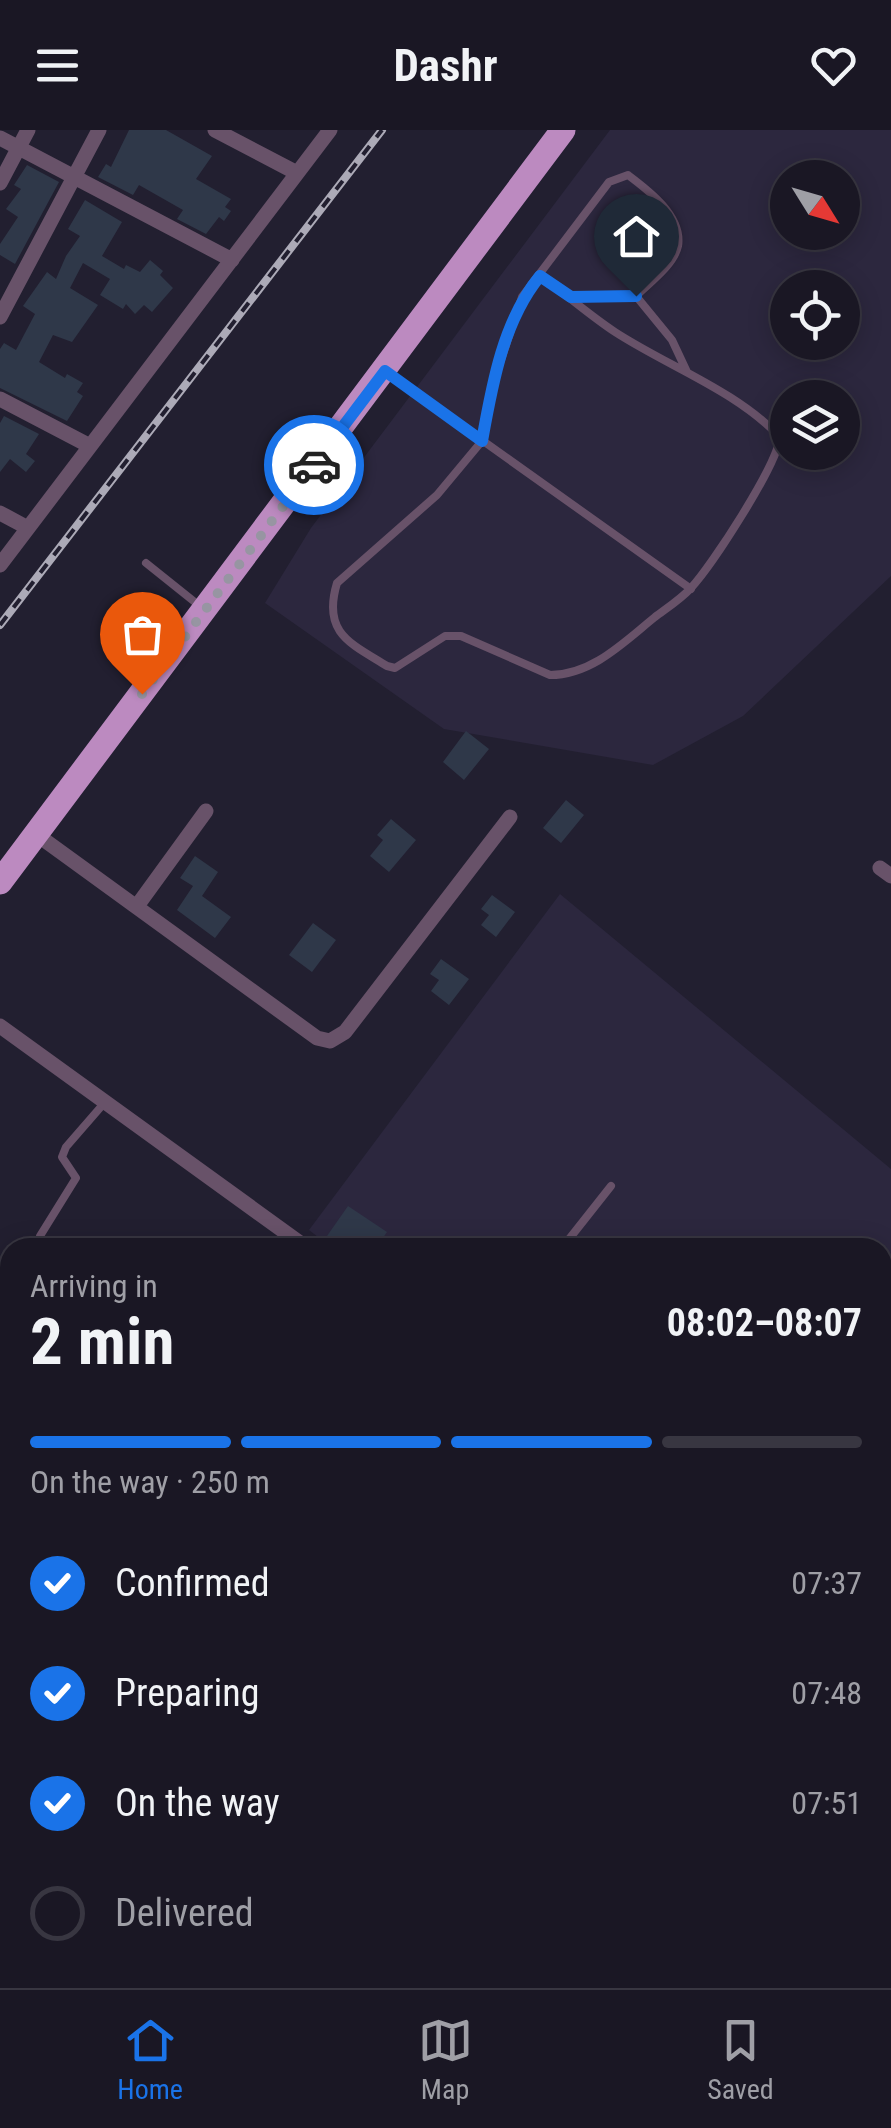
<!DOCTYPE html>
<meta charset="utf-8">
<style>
body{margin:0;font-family:"Roboto Condensed",sans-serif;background:#272431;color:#f1f3f6;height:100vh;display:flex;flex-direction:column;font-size:38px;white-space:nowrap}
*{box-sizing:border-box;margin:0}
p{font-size:32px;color:#9f9fa6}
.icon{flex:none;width:55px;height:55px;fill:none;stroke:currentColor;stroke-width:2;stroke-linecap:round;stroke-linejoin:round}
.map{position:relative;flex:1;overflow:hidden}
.drawer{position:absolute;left:0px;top:1108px;width:892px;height:752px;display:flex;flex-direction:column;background:#1a1724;border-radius:30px 30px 0 0;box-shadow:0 5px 25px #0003,0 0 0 2px #383641}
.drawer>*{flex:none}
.needle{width:65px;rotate:127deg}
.buttons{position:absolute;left:770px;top:30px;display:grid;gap:20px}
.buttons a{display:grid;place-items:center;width:90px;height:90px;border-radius:50%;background:#1a1724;box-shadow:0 5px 25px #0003,0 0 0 2px #383641;font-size:50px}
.pin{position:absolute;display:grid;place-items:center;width:85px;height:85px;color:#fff;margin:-102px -42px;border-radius:50% 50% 50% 0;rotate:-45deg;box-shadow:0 0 10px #0007}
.pin .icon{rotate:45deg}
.courier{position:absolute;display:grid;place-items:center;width:100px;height:100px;margin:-50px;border:8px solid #1a73e8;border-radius:50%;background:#fff;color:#222;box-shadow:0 2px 12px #0007}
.overview em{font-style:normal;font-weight:700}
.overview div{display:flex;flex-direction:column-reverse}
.overview{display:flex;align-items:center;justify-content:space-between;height:170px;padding:0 30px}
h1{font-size:65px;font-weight:700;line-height:75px}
.bar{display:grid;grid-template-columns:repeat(4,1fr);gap:15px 10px;align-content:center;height:120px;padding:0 30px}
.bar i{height:12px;border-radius:8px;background:#383641}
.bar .active{background:#1a73e8}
.bar p{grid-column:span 4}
ol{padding:0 30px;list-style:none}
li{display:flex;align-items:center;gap:30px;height:110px}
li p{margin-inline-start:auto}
li .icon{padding:10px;border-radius:50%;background:#1a73e8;color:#fff;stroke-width:4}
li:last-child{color:#9f9fa6}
li i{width:55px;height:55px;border:5px solid #383641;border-radius:50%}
header{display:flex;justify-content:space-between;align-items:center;height:130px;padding:0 30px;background:#1a1724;font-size:45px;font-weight:700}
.dock{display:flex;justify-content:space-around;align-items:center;height:140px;border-top:2px solid #383641;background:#1a1724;font-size:28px;color:#9f9fa6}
.dock a{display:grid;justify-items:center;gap:5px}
.dock .active{color:#1a73e8}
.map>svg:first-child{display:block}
.built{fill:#2c273e;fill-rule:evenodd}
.building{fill:#2f3849}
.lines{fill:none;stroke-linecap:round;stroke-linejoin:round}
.service{stroke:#685269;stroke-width:8}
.minor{stroke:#685269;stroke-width:15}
.trunk{stroke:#bc8ac0;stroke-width:25}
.rail-casing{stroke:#acaab7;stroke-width:8}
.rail{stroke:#221f30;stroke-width:4;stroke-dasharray:11;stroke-linecap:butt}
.done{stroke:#9795a2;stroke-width:10;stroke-dasharray:0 18}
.route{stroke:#1a73e8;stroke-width:12}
</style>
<header><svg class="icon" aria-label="menu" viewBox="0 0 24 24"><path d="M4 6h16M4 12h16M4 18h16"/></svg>Dashr<svg class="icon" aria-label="heart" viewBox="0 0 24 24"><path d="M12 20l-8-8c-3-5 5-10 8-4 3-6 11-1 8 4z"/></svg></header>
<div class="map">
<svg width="891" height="1858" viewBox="0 0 891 1858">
<rect width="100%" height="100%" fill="#221f30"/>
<path class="built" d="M610,0H891V446L743,586L653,635L444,599L265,473L311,398ZM788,48H842V102H788ZM788,158H842V212H788ZM788,268H842V322H788Z
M560,764L891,1039V1448L883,1459L882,1118H332L309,1100Z"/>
<path class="building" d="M129,0H166L212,26L196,49L231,69L225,77L231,81L224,91L219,87L206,104L177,89L183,80L139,55L133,65L98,47L106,34L111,37Z
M27,35L59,52L15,134L0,125V114L18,87L6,79L21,59L14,55Z
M85,70L122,92L102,126L124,139L126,135L140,142L150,130L163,141L160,145L173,158L152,182L144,175L135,184L126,174L123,179L100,165L110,149L83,133L70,158L98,175L72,212L53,205L39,232L65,248L67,244L83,253L77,262L83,266L67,291L0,258V219L4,213L16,220L35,184L23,176L47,142L56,149L66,126L80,106L68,99Z
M4,286L39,304L26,324L35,331L26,342L10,329L0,342V293Z
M466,601L489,619L464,650L443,632Z
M566,670L584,685L561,713L543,698Z
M391,689L416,710L389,742L370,726L383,710L377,705Z
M195,726L218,742L202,766L231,787L215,808L177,780L193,756L180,748Z
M492,765L515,782L496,807L481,795L489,785L481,779Z
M313,793L336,810L312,842L289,825Z
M441,829L469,849L449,875L431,861L439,850L430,844Z
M348,1076L387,1102L376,1118H344L327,1106Z"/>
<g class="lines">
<path class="service" d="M540,146C566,164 589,185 615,202C669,237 735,260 780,307C777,336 712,435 691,458C681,469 667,478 655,487C624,512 592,545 550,545L461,506H445L395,538L387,536C350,513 322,503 337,453L437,365L482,311L491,260L522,167L609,52L628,45C648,60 683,86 678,116C674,135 649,153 636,166L672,210L687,242
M571,167L636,166
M389,244L691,459
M146,433L201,477
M41,1118L40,1106L76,1048L62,1027L66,1017L106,971
M562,1118L611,1056
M0,1372L10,1377
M0,1476L10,1456"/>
<path class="minor" d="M215,0L297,43
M0,8L232,130
M0,53L28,0
M0,187L99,0
M0,269L90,316
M0,383L28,398
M0,435L330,0
M36,704L317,908L330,911L345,902L510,687
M880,738L891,746
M137,776L206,681
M0,896L307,1118
M882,1474L891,1463
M882,1543L891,1549
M0,1638L10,1644
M0,1721L10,1702
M384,1850L400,1858
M56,1858L60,1850
M171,1858L176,1850
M288,1858L293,1850
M488,1858L492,1850"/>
<path class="trunk" d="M0,752L563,0"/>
<g class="rail-casing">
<path id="rail" d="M0,495L382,0"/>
</g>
<use href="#rail" class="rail"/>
</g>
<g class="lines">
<path class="done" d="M142,564L314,335"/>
<path class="route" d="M314,335L385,241L482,311C492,255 503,191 540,146L571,167L636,166"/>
</g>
</svg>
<div class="buttons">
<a><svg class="needle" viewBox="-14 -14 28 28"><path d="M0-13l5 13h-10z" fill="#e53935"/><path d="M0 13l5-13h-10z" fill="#9f9fa6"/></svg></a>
<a><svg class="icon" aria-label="locate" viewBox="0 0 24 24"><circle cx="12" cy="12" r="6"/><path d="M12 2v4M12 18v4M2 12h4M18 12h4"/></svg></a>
<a><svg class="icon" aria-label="layers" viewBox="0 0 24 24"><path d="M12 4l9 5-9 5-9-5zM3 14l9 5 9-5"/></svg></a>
</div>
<div class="pin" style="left:142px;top:564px;background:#ea580c"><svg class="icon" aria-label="bag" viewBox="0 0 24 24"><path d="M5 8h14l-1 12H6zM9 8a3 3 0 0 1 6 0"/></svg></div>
<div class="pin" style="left:636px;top:166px;background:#1f2937"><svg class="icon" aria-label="home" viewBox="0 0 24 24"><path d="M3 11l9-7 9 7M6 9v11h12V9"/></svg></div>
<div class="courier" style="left:314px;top:335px"><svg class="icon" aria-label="car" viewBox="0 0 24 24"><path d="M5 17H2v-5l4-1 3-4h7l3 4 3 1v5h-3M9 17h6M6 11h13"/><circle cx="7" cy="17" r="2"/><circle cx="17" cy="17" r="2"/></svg></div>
<section class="drawer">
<div class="overview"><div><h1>2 min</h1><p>Arriving in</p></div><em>08:02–08:07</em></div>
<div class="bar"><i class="active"></i><i class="active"></i><i class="active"></i><i></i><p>On the way · 250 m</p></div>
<ol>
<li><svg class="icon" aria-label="check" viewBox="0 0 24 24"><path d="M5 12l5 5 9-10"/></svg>Confirmed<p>07:37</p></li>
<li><svg class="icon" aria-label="check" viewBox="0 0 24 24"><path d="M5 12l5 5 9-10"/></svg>Preparing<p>07:48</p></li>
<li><svg class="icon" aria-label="check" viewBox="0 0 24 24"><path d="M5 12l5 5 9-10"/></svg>On the way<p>07:51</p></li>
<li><i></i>Delivered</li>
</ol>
</section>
</div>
<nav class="dock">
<a class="active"><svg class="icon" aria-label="home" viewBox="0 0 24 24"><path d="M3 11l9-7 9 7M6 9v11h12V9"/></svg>Home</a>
<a><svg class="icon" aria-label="map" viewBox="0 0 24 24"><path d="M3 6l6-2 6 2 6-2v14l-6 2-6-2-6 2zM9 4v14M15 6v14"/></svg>Map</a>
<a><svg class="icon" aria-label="saved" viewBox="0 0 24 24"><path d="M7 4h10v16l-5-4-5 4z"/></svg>Saved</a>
</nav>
